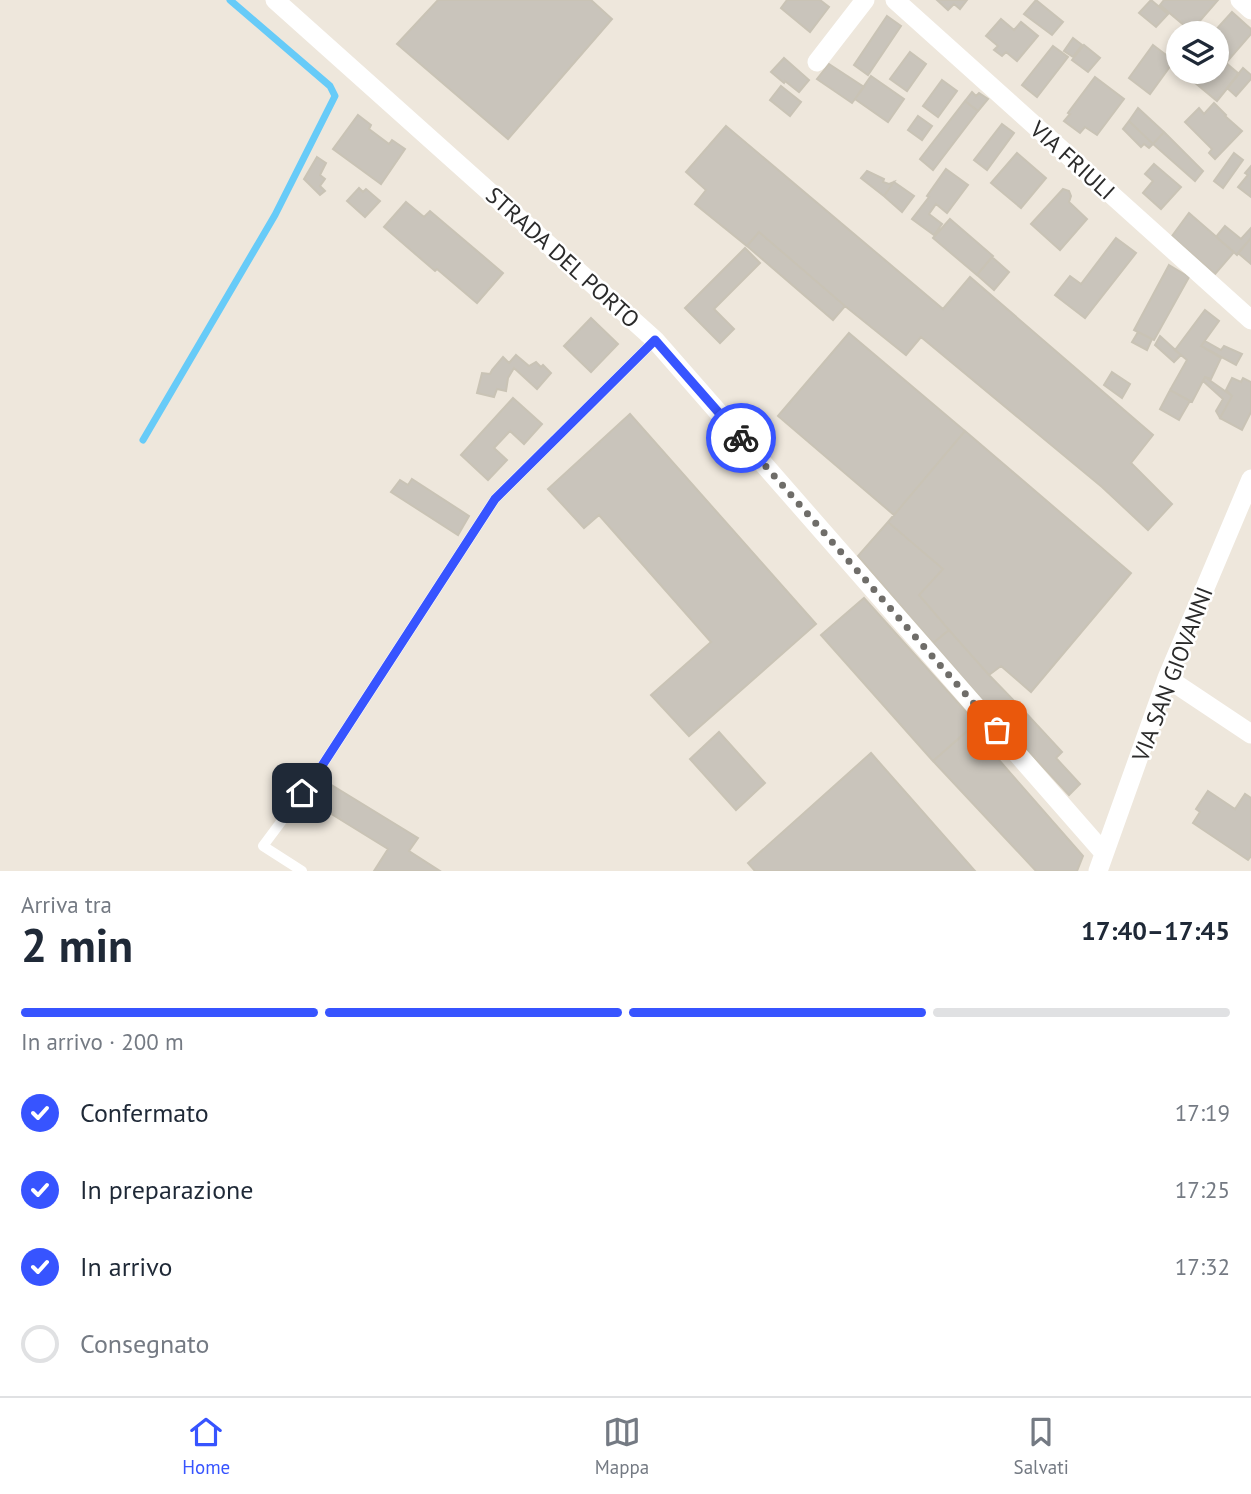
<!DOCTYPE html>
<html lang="it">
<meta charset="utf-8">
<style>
body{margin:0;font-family:"PT Sans",sans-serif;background:#f2f2f3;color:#1f2937;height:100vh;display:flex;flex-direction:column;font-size:26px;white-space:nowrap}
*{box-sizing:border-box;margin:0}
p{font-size:23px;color:#747a83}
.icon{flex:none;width:38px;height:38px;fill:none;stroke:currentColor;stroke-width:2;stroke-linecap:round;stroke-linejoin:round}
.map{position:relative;height:871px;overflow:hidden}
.drawer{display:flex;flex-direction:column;background:#fff;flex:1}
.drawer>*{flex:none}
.fabs{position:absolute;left:1166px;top:21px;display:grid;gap:14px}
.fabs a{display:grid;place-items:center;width:63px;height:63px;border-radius:50%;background:#fff;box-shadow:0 4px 10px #0003;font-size:35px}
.pin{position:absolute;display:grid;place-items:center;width:60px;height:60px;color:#fff;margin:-30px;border-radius:14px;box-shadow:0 4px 10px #0006}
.courier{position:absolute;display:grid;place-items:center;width:70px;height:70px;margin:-35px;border:5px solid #3754ff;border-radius:50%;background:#fff;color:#222;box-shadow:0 2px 9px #0007}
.overview em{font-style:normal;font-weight:600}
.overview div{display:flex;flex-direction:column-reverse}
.overview{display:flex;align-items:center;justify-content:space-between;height:119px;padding:0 21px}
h1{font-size:46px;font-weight:600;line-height:52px}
.bar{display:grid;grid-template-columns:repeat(4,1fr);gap:10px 7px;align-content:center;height:84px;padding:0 21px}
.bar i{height:9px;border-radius:5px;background:#e0e1e3}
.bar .active{background:#3754ff}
.bar p{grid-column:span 4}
ol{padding:0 21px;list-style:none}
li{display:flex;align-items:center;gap:21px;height:77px}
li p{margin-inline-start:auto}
li .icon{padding:7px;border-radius:50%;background:#3754ff;color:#fff;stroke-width:4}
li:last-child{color:#747a83}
li i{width:38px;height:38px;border:4px solid #e0e1e3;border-radius:50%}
.dock{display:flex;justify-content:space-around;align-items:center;height:98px;border-top:2px solid #e0e1e3;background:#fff;font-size:19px;color:#747a83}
.dock a{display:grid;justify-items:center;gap:4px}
.dock .active{color:#3754ff}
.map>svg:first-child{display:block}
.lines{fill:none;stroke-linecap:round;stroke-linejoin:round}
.stream{stroke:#67cbf8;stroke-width:7}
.building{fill:#c9c4bb;stroke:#c9c3b5;stroke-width:2}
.lane{stroke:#fff;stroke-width:10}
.street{stroke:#fff;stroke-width:19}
.done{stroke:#6f6d69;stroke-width:7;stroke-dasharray:0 12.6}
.route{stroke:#3754ff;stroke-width:9}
.labels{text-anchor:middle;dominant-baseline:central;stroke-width:5;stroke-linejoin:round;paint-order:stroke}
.street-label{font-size:23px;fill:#2b2b2b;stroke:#fff}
</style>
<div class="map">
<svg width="1251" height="871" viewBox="0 0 1251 871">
<rect width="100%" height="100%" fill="#eee7dc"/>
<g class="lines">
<path class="stream" d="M143,440L275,215L335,96L330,86L230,0"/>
</g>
<path class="building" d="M438,0H591L612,19L508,139L397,44Z
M787,0H820L829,7L810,32L781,8Z
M937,0H967L960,9L954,4L948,10Z
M1036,0L1063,22L1052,35L1024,14Z
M1151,0L1168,14L1156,27L1139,13Z
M1164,0H1218L1191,31L1160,5Z
M1232,12L1251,29V34L1226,63L1217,56L1223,49L1216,44V33H1213Z
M887,16L901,26L868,75L854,65Z
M1001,19L1014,30L1021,22L1038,36L1017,61L1006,52L1002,56L994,50L998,46L986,36Z
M1073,38L1082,45L1073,57L1064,51Z
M1084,45L1100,58L1088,72L1072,60Z
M1153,45L1174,61L1150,94L1129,78Z
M1053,46L1068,57L1037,97L1022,85Z
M910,52L926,64L907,91L890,79Z
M1219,57L1239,74L1217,101L1182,72H1216V60Z
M784,58L809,80L799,92L785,81L784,83L771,72Z
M829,64L864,87L852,103L817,79Z
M1243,68L1251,75V79L1236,96L1227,88Z
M871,76L904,99L888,122L855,99Z
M1095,77L1124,99L1097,135L1085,127L1080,133L1064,121L1070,114L1068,113Z
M942,80L957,91L938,117L923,106Z
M781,86L801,102L790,116L770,100Z
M972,92L976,96L979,93L988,99L978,111L965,101Z
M965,101L978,111L933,170L920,159Z
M1214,103L1226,115L1225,116L1242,131L1215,159L1209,153L1212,149L1185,122L1199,108L1204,114Z
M1138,108L1164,132L1153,144L1129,121Z
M358,115L371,125L369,129L389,144L392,140L405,149L381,184L333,149Z
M918,116L932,126L922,140L908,130Z
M1129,121L1153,144L1149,148L1144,144L1141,147L1123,129Z
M1002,124L1014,133L987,170L974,160Z
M726,126L943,309L970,277L1153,435L1131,463L1172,504L1148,530L1102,487L921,337L906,355L845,306L759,232L747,246L695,204L706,190L686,172Z
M1164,132L1203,171L1195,181L1153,144Z
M1017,153L1046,178L1021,208L991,183Z
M1234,153L1243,160L1223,188L1214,181Z
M317,157L326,163L320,175L325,179L320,186L325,191L320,195L304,179Z
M1154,164L1181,187L1161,209L1143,193L1153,181L1145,174Z
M1251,166V197L1238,187L1248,175L1245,173Z
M946,169L968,185L947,213L936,204L929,214L942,224L934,235L912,219L929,197L927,196Z
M867,171L884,179L883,182L889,184L894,182L884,196L861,178Z
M894,182L914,196L902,212L884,196Z
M359,188L363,192L366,189L380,201L365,217L347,201Z
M1063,189L1069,191L1071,196L1069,202L1087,219L1060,250L1031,224Z
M406,202L424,217L430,211L503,273L477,303L437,269L435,271L384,227Z
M1189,213L1234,252L1215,274L1172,236Z
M950,219L993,256L977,275L933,238Z
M1225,226L1241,239L1251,228V238L1237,255L1216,237Z
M759,232L845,306L833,320L747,246Z
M1116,238L1136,253L1085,318L1055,295L1070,276L1081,284Z
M1251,238V264L1238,253Z
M745,248L760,263L714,309L734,329L720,343L685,308Z
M992,257L1009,272L994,290L977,275Z
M1169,265L1189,277L1154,340L1134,330Z
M1205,310L1219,321L1201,346L1221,358L1211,379L1205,377L1192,402L1170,390L1187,360L1175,350Z
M591,318L618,344L591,372L564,346Z
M1138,332L1152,339L1147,350L1132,342Z
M849,333L965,431L894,515L778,416Z
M1160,336L1181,355L1174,362L1155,345Z
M1205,341L1221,350L1224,346L1242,354L1236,365L1201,346Z
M516,355L529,366L536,362L541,367L543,365L551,373L537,389L514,368L508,378L506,391L497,389L494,397L477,393L482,373L490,374L492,370L503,357L509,363Z
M1112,372L1130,384L1122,398L1104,385Z
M1205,377L1232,396L1220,418L1216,411L1223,399L1203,381Z
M1232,378L1241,382L1243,378L1251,382V412L1242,430L1220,418L1232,396L1226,390Z
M1170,390L1190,401L1179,420L1160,409Z
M513,398L542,424L524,444L510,431L494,448L507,460L488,480L461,455Z
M630,414L816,624L689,736L651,695L711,642L599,515L584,528L548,489Z
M965,431L1131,573L1031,692L1001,666L989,675L949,630L919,595L943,569L888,522Z
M412,479L469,516L458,535L391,492L400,480L408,485Z
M888,522L943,569L919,595L949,630L933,643L858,556Z
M864,598L976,723L933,761L821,635Z
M949,630L989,675L1024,711L1007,728L933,643Z
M1024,711L1062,752L1056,758L1080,784L1069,795L1007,728Z
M971,728L1083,856L1077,871H1036L933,761Z
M719,732L765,783L736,810L690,759Z
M871,753L975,871H755L748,863Z
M325,781L418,838L409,851L440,871H374L388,849L312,802Z
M1208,791L1235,809L1245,794L1251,798V856L1248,860L1193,823L1200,812L1196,809Z"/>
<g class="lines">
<path class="lane" d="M302,871L263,846L316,775L495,499L655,340"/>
<path class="street" d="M275,0L655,340L1104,853
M895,0L1251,320
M1240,0L1251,10
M817,62L865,0
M1167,678L1251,734
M1098,871L1167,678L1251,479"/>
</g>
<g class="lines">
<path class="done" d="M741,438L997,730"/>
<path class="route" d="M302,793L316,775L495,499L655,340L741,438"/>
</g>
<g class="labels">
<g class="street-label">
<text transform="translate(1073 160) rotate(42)">VIA FRIULI</text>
<text transform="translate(563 257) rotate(42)">STRADA DEL PORTO</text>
<text transform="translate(1172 674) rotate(-69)">VIA SAN GIOVANNI</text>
</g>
</g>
</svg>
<div class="fabs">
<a><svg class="icon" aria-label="layers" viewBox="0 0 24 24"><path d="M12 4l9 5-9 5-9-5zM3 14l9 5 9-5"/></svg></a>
</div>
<div class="pin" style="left:997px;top:730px;background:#ea580c"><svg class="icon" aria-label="bag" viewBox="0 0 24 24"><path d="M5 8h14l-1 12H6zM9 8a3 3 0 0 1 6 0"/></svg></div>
<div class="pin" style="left:302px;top:793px;background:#1f2937"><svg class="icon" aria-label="home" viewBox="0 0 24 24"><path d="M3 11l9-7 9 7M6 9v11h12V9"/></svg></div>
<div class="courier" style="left:741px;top:438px"><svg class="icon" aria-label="bike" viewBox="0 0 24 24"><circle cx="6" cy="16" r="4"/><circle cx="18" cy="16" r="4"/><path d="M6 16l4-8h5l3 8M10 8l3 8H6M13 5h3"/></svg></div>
</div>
<section class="drawer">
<div class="overview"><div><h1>2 min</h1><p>Arriva tra</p></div><em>17:40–17:45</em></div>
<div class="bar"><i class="active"></i><i class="active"></i><i class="active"></i><i></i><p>In arrivo · 200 m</p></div>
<ol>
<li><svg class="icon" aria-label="check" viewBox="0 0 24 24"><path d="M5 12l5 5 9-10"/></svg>Confermato<p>17:19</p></li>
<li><svg class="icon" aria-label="check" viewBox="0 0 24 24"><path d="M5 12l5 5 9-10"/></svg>In preparazione<p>17:25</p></li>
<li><svg class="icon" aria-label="check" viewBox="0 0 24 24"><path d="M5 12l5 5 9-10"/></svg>In arrivo<p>17:32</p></li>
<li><i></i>Consegnato</li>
</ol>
</section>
<nav class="dock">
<a class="active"><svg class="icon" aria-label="home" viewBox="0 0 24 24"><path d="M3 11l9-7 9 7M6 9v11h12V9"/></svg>Home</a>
<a><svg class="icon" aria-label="map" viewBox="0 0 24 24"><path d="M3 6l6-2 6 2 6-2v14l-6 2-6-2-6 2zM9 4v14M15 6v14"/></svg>Mappa</a>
<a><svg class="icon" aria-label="saved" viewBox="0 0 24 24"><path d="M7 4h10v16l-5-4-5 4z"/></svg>Salvati</a>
</nav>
